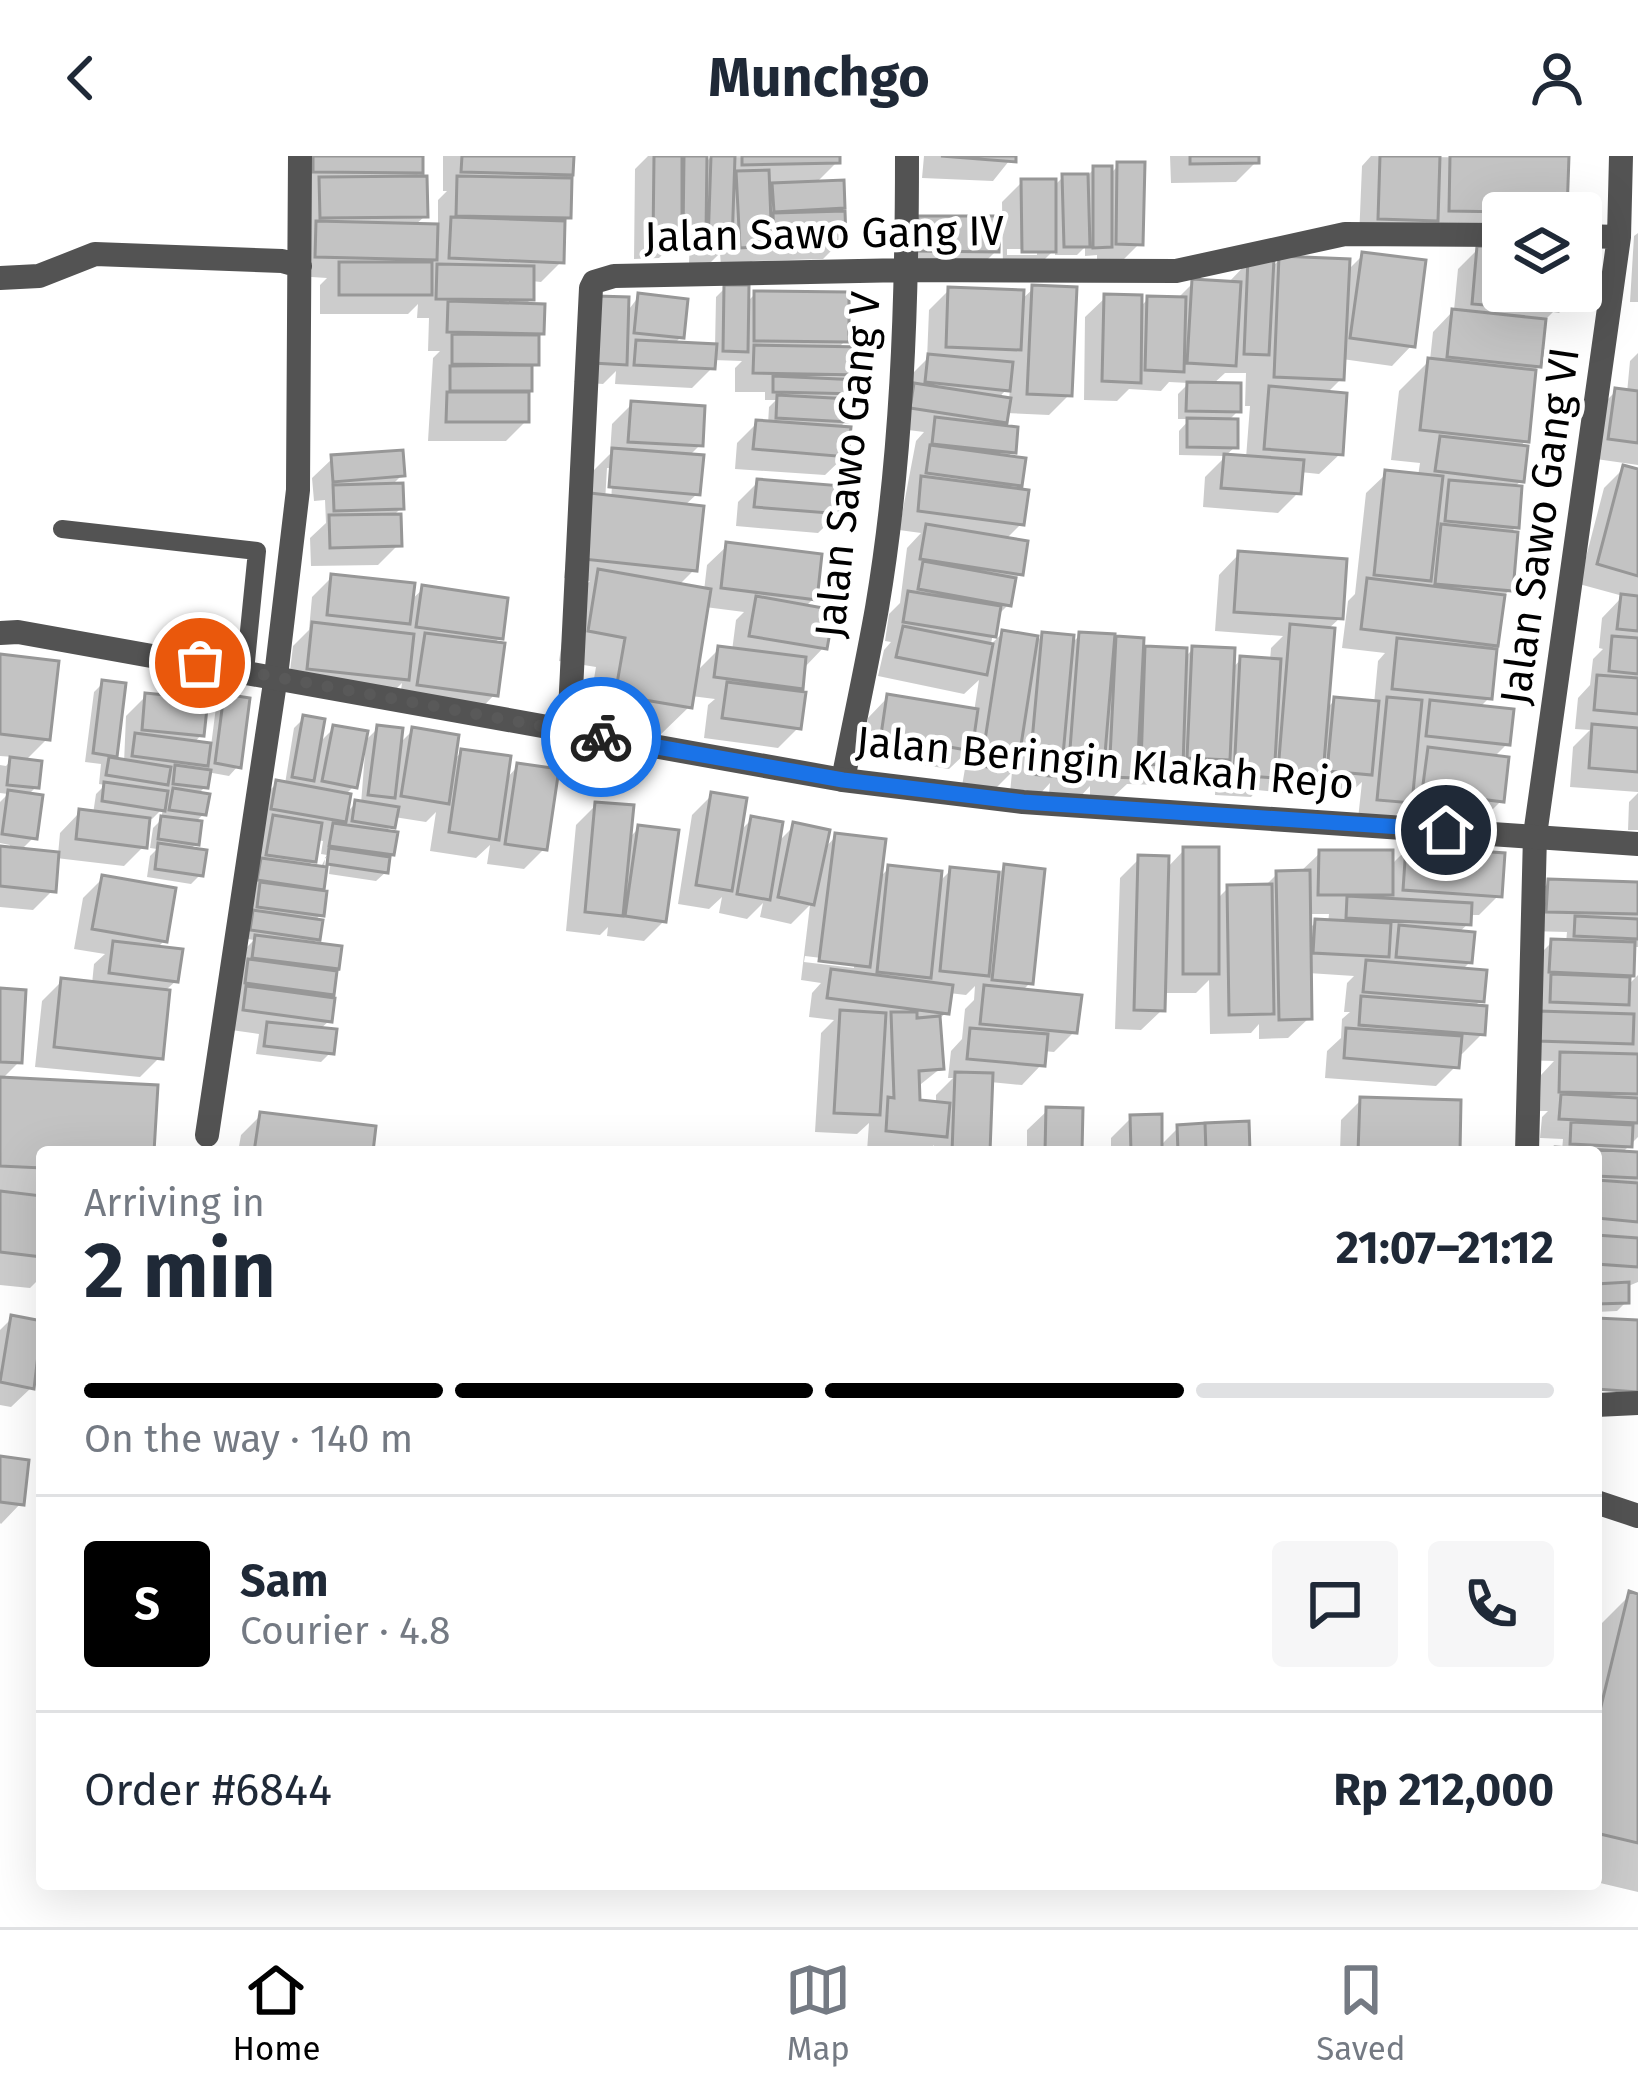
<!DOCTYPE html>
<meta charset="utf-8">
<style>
body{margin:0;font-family:"Fira Sans",sans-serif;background:#f6f6f7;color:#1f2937;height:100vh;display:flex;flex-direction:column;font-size:45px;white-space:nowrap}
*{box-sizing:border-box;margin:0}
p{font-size:39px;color:#747a83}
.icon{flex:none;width:66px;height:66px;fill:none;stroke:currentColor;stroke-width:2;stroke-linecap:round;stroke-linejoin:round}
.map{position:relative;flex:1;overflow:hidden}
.drawer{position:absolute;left:36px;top:990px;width:1566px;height:744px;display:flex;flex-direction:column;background:#fff;border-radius:12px;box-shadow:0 12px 48px #0002}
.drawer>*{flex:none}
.fabs{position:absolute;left:1482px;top:36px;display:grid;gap:24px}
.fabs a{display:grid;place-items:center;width:120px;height:120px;border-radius:12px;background:#fff;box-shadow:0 12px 48px #0002;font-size:60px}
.pin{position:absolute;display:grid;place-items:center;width:102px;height:102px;color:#fff;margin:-51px;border:6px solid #fff;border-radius:50%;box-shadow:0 3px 12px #0007}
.courier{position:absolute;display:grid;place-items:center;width:120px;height:120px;margin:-60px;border:9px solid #1a73e8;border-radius:50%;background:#fff;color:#222;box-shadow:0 3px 15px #0007}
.head em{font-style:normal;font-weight:700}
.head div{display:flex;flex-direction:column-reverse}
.head{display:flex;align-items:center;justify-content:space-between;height:204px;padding:0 48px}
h1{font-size:78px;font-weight:700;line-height:90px}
.bar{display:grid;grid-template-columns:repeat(4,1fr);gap:18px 12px;align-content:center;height:144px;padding:0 48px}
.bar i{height:15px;border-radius:9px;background:#e0e1e3}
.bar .on{background:#000}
.bar p{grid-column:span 4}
.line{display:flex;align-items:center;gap:30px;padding:0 48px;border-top:3px solid #e0e1e3}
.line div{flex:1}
.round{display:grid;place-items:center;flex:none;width:126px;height:126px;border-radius:12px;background:#f6f6f7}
header{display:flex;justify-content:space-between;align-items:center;height:156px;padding:0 48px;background:#fff;font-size:54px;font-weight:700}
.tabs{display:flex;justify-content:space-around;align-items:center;height:168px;border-top:3px solid #e0e1e3;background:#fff;font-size:33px;color:#747a83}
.tabs a{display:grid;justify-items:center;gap:6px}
.tabs .on{color:#000}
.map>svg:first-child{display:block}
.shadow{fill:#0003;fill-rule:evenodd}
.building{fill:#c3c3c3;stroke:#979797;stroke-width:3}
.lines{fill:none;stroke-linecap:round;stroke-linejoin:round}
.service{stroke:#535353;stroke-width:18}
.minor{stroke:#535353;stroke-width:24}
.tertiary{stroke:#535353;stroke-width:24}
.done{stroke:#595959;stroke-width:12;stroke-dasharray:0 21.6}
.route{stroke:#1a73e8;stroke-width:15}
.labels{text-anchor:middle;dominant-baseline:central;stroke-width:10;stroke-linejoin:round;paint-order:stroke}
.street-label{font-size:42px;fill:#000;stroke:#fff}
</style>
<header><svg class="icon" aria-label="back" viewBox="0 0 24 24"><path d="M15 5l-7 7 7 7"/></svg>Munchgo<svg class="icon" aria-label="person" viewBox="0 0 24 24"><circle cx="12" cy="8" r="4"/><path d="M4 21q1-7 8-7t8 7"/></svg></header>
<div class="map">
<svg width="1638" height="1771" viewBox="0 0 1638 1771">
<rect width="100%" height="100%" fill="#fff"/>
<path class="shadow" d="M294,0H420V16L413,23L425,60L414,70L438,71V44L447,35H443V0H571L570,18L563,25L568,61L562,67L561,106L541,126L531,125V143L524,150L541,177L536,183V207L529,214L526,265L506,285H428L433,202L440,195H428L429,162H417L418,148L408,158H320V129L327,122L296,120Z
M648,0H679V8L686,1L704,8L712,0H837V6L815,28L842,51L836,57L843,83L823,103L753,105L749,109L721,111L720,97L709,108L689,107L690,86H675L659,102L634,103L635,13Z
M924,0H1013L993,25L922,22Z
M1170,0H1256V6L1236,26L1171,27Z
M1371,0L1566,3L1564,57H1503V76L1359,82L1362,10Z
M1119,9L1140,87L1120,107H1097V99L1085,100V91L1077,99H1055V93L1033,115H1003L1002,46L1022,26L1053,31L1063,21H1086L1094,13L1109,19ZM1007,93H1037V99H1007Z
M1638,77V146H1630L1634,80Z
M899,83L996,95L976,115L898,114Z
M1478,93L1503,95V135H1556L1555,154L1543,166L1526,285L1518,292L1521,325L1513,332L1516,371L1509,378L1510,434L1501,442L1496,489L1490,495L1489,542L1478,553L1507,588L1493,602L1501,645L1481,665L1400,655L1389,666L1358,663L1362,626L1349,638L1309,634L1310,628L1300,638L1257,634L1251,641L1215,639L1216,613L1207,623L1168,621L1160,629L1127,628L1113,641L1090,640V630L1080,641L1049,638L1050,627L1038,640L1010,637L1012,616L994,634L962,630L968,595L949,613L862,599L868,562L888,541L974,556L979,524L964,538L878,520L884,494L891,486L885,485L889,458L900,447L907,392L921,377L899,374L916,285L924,276L892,272L909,221L927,203L929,154L949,134L1020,145L1034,132L1069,239L1049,259L1006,257L998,272L1013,296L1006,302L1020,328L1013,335L1022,367L1005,384L1020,418L1013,425L1008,449L996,461L991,488L1003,477L1033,489L1043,479L1070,489L1080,479L1141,484L1140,493L1184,495V502L1193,493L1231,514L1241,503L1270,505L1271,492L1283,480L1215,475L1219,419L1239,398L1340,462L1327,474L1325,554L1335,544L1374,548L1378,505L1385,497L1342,492L1348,445L1355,438L1366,337L1387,317L1418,320L1420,307L1391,304L1399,235L1430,204L1433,176L1454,154L1458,113ZM1010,231L1009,244L998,243L1003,237Z
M1363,99L1412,189L1392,210L1342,203L1341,223L1326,238L1340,298L1319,318L1300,316L1298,337L1278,357L1203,351L1205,321L1225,301L1246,302L1250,250H1245L1246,217H1225L1212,229L1238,255L1227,266L1235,291L1225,300L1179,299V275L1190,263H1178V238L1189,227L1169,226L1161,235L1129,233L1117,245L1084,244L1085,161L1106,141L1138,153L1148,143L1176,144L1194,126H1229L1249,105L1270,113L1280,103L1346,116Z
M725,132L746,147L755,138L846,184L837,193L860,217L851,226L857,237L847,247L846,265L838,273L846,299L825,319L735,313L737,287L757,267L768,268L769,251L776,244H765V236H735V212L742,205L713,204L712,212L692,232L615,228L616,215L603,228L574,226L639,140L681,181L673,189L715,191L716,141Z
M1638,197V309L1589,302L1596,255L1616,235L1627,237L1630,205Z
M632,248L700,289L688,301L697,338L684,350L694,414L678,430L704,435L707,409L728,389L814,442L804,452L824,491L804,512L800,531L793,538L798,572L778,592L704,582L708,549L715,543L691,540L689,551L658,581L586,569L596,511L559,505L568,447L590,425L564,422L571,361L593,315L610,298L612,268ZM607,312H613L611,346H605ZM705,451L744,456L736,464L732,495L719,493L694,518Z
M333,302L402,319L391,330L401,352L392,361L398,389L378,409L311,410L310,382L326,367L325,344L314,345L312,322Z
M1624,312L1638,316V636L1570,631L1573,591L1590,574L1575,573L1578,542L1590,529L1593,503L1603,493L1599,492L1602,462L1623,440L1579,428L1604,332Z
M758,326L839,357L818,377L736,370L738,346Z
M332,421L410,445L423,433L500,481L493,489L495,538L475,559L399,548L402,527L386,543L288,532L293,490L309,474L312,441Z
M0,501L47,583L24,606L36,631L27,640L34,681L20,695L58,699L60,677L80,656L93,658L96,638L105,629L99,628L101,608L85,606L94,536L103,527L122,529L113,605L124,607L126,560L146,540L201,579L193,588L211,590L216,551L225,542L238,610L229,620L207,616L205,631L197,639L204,658L194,667L196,688L189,694L200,719L191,728L147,721L150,700L157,693L150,692L153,672L161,664L163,652L152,663L147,662L144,690L124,710L56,702L53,734L33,754L0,751V693L9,694L10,689L0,687V646L8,638L0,637V609L6,610L14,601L0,600Z
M304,562L317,589L334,572L354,630L348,636L344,659L356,647L361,648L366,584L378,572L399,588L413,574L452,605L462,596L505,624L518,610L544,693L524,713L487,708L490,689L476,702L430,695L436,656L426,666L394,661L386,678L394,679L386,716L376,725L329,718L331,701H325L321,758L314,766L317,782L311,789L339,792L331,837L325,844L329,865L319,874L331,896L321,906L256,898L259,878L224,873L236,802L254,784L242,782L257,647L277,627L285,628L294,572ZM316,684L323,685L321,698L327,699L320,713L307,711L313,705Z
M1638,637V674H1628L1629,646Z
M712,639L738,677L752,663L777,687L794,670L823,694L836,680L878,723L889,712L938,727L951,714L997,719L1005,711L1031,826L1021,836L1074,876L1054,896L1043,895L1042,908L1022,929L990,926L987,996H934V989L927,996L867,995L869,967L857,978L815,976L821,877L834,864L809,861L812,837L821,827L801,824L810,749L791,768L760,761L763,747L747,763L719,757L722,741L709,753L678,748L692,659ZM805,800L854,806V812L804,806ZM975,830L974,844L965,853L962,883L951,895L948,922H953L936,939V949L917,947L916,932L941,912L937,866L946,856L949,837L966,839Z
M596,649L627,684L639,672L664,765L644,785L607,780L608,771L600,779L566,775L576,669Z
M1407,693L1499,739L1479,759H1468V768L1458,777L1470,806L1461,815L1481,844L1473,852L1482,878L1462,898H1457L1456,910L1436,930L1325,922L1327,895L1341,882L1342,863L1350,856H1344L1347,827L1354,820L1308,817L1309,862L1288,882L1259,883V868L1251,877L1210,878L1209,824L1196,837H1162V854L1141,874L1115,873L1120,722L1140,702L1166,713L1184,694L1216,744L1228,732L1264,731L1277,718L1299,717L1320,697L1390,710ZM1307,758H1329L1328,767L1316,766L1307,775Z
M103,722L165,784L156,793L176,825L167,833L160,901L140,921L35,911L42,845L62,825L92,828L94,808L105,798L74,793L83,742Z
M1549,726L1638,729V791H1631L1628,829L1638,819V981L1621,998L1638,999V1126L1626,1131V1146L1617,1155L1596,1156V996H1554L1562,995L1563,983L1540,982L1542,961L1548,955H1540L1541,919L1554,905L1518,904L1532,806L1552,786L1566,787L1567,776L1528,775L1529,747Z
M0,835L19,906L1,924L151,996H42V1120L30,1132L0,1129Z
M1361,944L1457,996H1340L1341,964Z
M1048,954L1079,996H1027V974Z
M261,959L370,996H238L241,979Z
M1131,962L1159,991L1178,972L1247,996H1111V982Z
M12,1162L42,1168V1175L32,1231L11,1251L0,1249V1174Z
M0,1303L21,1347L1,1368L0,1367Z
M1630,1439L1638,1441V1736L1596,1726V1473Z"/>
<path class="building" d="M313,0H423V17L313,16Z
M462,0H574L573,19L461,16Z
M654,0H682V83L653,84Z
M684,0H707L706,78H683Z
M711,0H735L732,89L708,88Z
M742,0H840V7L742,9Z
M941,0H1016V6Z
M1190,0H1259V7L1190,8Z
M1380,0H1440L1438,65L1378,63Z
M1450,0H1569L1567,57L1449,55Z
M1117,6H1145L1143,89L1116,88Z
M1093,10H1112V91L1093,92Z
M769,14L772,90L740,92L736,15Z
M1062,18H1088L1090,91H1064Z
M427,20L428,61L320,62L319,21Z
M457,20L572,22L571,62L456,60Z
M1021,23H1056V96H1022Z
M844,24L845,52L774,56L772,27Z
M845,55L846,84L774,86L773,57Z
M918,60H1000L999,96L917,95Z
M451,61L565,65L564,107L449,102Z
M316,65L438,68L437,104L315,101Z
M1477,90L1503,92V135H1559L1558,155L1472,148Z
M1362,96L1426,104L1415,191L1350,182Z
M1279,100L1350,103L1344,224L1274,221Z
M1248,102L1274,103L1269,199L1244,198Z
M339,106H432V139H339Z
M437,108L534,110V144L436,143Z
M1192,123L1241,126L1236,210L1187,207Z
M724,129H749L748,196L723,195Z
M1032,129L1077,131L1072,240L1027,238Z
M948,131L1024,134L1021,194L946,191Z
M754,135L849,136V186L754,185Z
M638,137L688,143L684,182L634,177Z
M1104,138L1142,139L1141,227L1102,225Z
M596,140L629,141L627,209L593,207Z
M1147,140L1186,141L1184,216L1145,214Z
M448,145L545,148L544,178L447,176Z
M1452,153L1546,163L1541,211L1447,201Z
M452,178L539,179V209L452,208Z
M636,184L717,188L715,213L634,209Z
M754,189L864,191L863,219L753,217Z
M928,198L1013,206L1010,235L925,226Z
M1428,202L1536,214L1529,286L1420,274Z
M532,209V235H450V210Z
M773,220L860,224V238L773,236Z
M1187,226L1241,227V256L1186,255Z
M914,227L1011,242L1007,267L910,252Z
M1269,230L1347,237L1343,299L1264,293Z
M1615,232L1638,235V287L1608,283Z
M447,236H529V266H446Z
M777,239L850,243L849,266L776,262Z
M631,245L705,250L703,290L628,286Z
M935,261L1018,271L1016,297L932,288Z
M1187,262L1238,263V292L1187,291Z
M756,264L851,271L848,301L753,293Z
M1440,280L1528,290L1524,326L1435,315Z
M930,289L1026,302L1022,330L926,317Z
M612,292L704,299L700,339L609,331Z
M403,294L405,320L333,326L331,299Z
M1224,298L1304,304L1301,338L1221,332Z
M1623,309L1638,313V420L1597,408Z
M1385,314L1443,320L1431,425L1374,419Z
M921,320L1029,334L1024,369L918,355Z
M757,323L843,330L841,358L754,351Z
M1449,324L1522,330L1519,372L1445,365Z
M403,327L404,353L334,355L333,329Z
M590,337L704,350L697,415L583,403Z
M401,358L402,390L330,392L329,359Z
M926,368L1028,385L1023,419L920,403Z
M1441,368L1518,376L1513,435L1435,428Z
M726,386L822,398L817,444L721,432Z
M1238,395L1347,403L1343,463L1234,456Z
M923,405L1016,422L1011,450L918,433Z
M598,413L711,433L692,552L615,539L625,482L588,475Z
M331,418L415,427L410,468L327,459Z
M1367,422L1505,439L1498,490L1361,473Z
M422,429L508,442L503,483L416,471Z
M908,435L1001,450L996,481L903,466Z
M1621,438L1638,440V475L1617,473Z
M756,440L834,454L827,493L749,480Z
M312,466L414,478L409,524L307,513Z
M1290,468L1335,472L1323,619L1278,615Z
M903,470L993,488L987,519L896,501Z
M1002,474L1038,480L1017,615L981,610Z
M1042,476L1074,479L1061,621L1029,618Z
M1079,476L1115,478L1103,622L1068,619Z
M425,477L505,487L498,540L417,529Z
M1116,480L1144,482L1137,622L1109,621Z
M1612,480L1638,482V518L1609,515Z
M1397,482L1497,493L1492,543L1392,533Z
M718,490L806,501L803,533L714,521Z
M1145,490L1187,492L1183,610L1141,608Z
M1192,490L1235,492L1230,604L1187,602Z
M0,498L59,505L50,584L0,578Z
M1240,500L1281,503L1274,622L1234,619Z
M1597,519L1638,522V558L1594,554Z
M102,524L126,527L117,601L93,597Z
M727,526L806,536L801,573L722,562Z
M145,537L208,543L204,580L142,574Z
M224,538L250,542L241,612L215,607Z
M887,538L978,553L972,595L881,579Z
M1334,541L1379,545L1372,619L1327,615Z
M1387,541L1422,544L1412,647L1377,644Z
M1430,544L1514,553L1510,589L1426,580Z
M303,559L325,563L314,625L292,621Z
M1592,568L1638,572V616L1589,612Z
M333,569L368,575L357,632L322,625Z
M377,569L403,572L395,642L368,639Z
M412,571L459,579L449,648L401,640Z
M135,577L211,587L208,610L132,600Z
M1428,591L1509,601L1504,646L1422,636Z
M461,593L511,600L499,684L449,676Z
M10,601L42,605L39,632L7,629Z
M109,601L171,611L168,629L106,619Z
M517,607L559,613L547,694L505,688Z
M175,609L211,614L208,632L173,628Z
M276,624L351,638L346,666L271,653Z
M104,626L168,635L165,655L102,645Z
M173,632L210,638L206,659L169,654Z
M8,634L43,639L37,683L2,678Z
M711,636L747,642L732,735L696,729Z
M355,644L399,651L395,672L352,665Z
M595,646L634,649L623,760L585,756Z
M79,653L150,662L147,692L76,683Z
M273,659L322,667L316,706L266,699Z
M161,660L202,665L199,689L158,683Z
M751,660L783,666L770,744L737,738Z
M793,666L830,674L814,749L778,741Z
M333,667L398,676L394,699L329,690Z
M638,669L679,674L666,766L625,760Z
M835,677L886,683L870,811L819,805Z
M158,687L207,694L203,720L155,713Z
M0,690L59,696L56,736L0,730Z
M1406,690L1505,697L1502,741L1403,734Z
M1183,691H1219V818H1183Z
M329,692L390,701L388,717L327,708Z
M1319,694H1393V739H1318Z
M1138,699L1169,700L1165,855L1134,854Z
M261,702L327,711L324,734L257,724Z
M1004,708L1045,713L1033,828L992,824Z
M888,709L942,715L931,822L877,816Z
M950,711L999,716L989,820L940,815Z
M1310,714L1312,863L1279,864L1276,715Z
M102,719L176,732L167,786L92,773Z
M1548,723L1638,726V758L1546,756Z
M260,726L327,735L324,760L257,751Z
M1272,728L1274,858L1229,859L1227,729Z
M1347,740L1472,747L1471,769L1346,762Z
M253,754L323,764L320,784L250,774Z
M1575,760L1638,763V783L1574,780Z
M1315,763L1391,767L1389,801L1313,797Z
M1399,769L1475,776L1472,807L1396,801Z
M255,779L342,790L339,813L252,802Z
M1551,783L1635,786L1634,820L1549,816Z
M113,785L183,793L178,826L109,817Z
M248,803L337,815L334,839L245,827Z
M1366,804L1487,814L1484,846L1363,836Z
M831,813L953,829L949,858L827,842Z
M1551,818L1630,821L1629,849L1550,846Z
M61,822L170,834L163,903L54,891Z
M984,829L1082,839L1077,877L980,868Z
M246,830L335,842L332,866L243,854Z
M0,832L26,834L22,907L0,906Z
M1361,840L1487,850L1485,879L1359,869Z
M840,854L886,857L880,959L834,957Z
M1538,855L1634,858L1633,888L1537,885Z
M891,856H917V862L940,860L944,913L919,915L920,944L950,947L947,981L886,975L888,941L894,942Z
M267,866L337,873L334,898L264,890Z
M970,872L1048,878L1045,910L967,903Z
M1346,872L1462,880L1459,912L1344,902Z
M1560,896L1638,898V938L1559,936Z
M955,916L993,917L990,996H952Z
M0,921L158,929L154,996H42V1012L0,1010Z
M1561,938L1638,942V967L1559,963Z
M1360,941L1461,944L1460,996H1358Z
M1046,951L1083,952L1082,996H1045Z
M260,956L376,970L373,996H254Z
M1162,958V996H1131L1130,959Z
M1249,965L1250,996H1206L1205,967Z
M1571,966L1633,969L1632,991L1570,988Z
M1205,967L1206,996H1178L1177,969Z
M1555,991L1638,996V1022L1596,1020V996H1554Z
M1596,1024L1638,1027V1066L1596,1062Z
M0,1035L42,1040V1101L0,1096Z
M1596,1079L1638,1082V1111L1596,1108Z
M1629,1126V1147L1596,1148V1128Z
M11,1159L42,1165L34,1233L0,1226Z
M1596,1162L1638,1164V1236L1596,1233Z
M0,1300L29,1304L24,1349L0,1346Z
M1629,1435L1638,1438V1687L1596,1677V1571Z"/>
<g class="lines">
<path class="service" d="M62,373L257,395L245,515"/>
<path class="minor" d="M1581,80L1619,81
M0,122L39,120L95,98L282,105L300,110
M569,575L591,132L594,126L614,120L907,114L1176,115L1345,78L1503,79
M843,624C854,567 867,509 877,452C902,304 907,150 907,0
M207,979L276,520L298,334L300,0
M1527,996L1535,679L1619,81L1621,0
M1596,1249L1638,1247
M1596,1346L1638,1360"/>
<path class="tertiary" d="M0,477L18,476L843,624L1023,646L1638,688"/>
</g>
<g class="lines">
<path class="done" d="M200,507L601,581"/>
<path class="route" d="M601,581L843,624L1023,646L1446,674"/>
</g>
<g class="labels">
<g class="street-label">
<text transform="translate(824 78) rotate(-1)">Jalan Sawo Gang IV</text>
<text transform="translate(848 309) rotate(-84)">Jalan Sawo Gang V</text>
<text transform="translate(1540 370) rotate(-82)">Jalan Sawo Gang VI</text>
<text transform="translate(1105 607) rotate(5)">Jalan Beringin Klakah Rejo</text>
</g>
</g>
</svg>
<div class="fabs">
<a><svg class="icon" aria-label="layers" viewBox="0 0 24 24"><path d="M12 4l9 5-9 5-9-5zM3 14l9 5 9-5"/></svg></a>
</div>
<div class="pin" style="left:200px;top:507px;background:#ea580c"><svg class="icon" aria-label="bag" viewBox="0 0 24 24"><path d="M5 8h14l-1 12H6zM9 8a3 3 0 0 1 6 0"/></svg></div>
<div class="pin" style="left:1446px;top:674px;background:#1f2937"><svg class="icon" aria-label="home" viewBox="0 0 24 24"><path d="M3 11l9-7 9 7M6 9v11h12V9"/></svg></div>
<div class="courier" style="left:601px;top:581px"><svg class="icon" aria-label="bike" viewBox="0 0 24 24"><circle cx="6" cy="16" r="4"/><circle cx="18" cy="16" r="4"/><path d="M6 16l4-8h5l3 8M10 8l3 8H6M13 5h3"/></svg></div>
<section class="drawer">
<div class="head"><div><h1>2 min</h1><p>Arriving in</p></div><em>21:07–21:12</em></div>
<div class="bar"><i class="on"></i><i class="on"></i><i class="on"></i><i></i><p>On the way · 140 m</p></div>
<div class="line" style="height:216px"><b class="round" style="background:#000;color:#fff">S</b><div><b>Sam</b><p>Courier · 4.8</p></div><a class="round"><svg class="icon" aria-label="chat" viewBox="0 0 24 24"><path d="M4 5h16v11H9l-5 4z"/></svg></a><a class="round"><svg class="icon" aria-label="phone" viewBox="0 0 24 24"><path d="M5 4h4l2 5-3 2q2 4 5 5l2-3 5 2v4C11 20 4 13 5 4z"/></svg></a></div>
<div class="line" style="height:156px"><div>Order #6844</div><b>Rp 212,000</b></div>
</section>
</div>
<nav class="tabs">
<a class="on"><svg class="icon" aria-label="home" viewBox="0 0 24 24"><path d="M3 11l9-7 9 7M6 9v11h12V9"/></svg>Home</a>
<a><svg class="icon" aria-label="map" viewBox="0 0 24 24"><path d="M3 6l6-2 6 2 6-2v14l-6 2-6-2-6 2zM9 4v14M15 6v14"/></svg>Map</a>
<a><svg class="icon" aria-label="saved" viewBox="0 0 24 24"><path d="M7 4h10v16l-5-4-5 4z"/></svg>Saved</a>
</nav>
